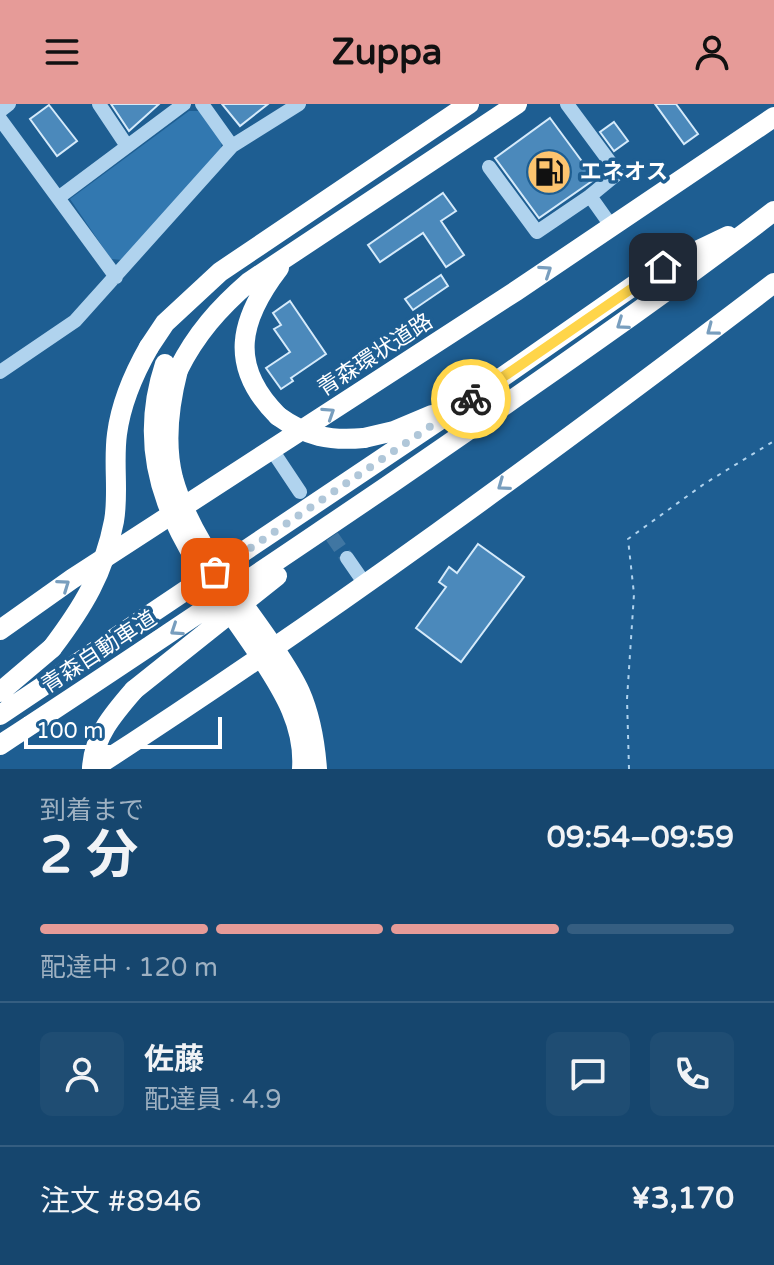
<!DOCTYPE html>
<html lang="ja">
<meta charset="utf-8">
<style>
body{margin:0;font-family:"Varela Round","Noto Sans JP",sans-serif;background:#1f4d73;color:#f1f3f6;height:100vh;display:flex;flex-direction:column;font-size:30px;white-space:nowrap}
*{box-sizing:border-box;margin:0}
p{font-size:26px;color:#9eb1c2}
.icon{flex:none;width:44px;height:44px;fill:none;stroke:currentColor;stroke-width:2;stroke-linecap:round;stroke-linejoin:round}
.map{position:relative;height:665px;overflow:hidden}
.details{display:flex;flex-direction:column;background:#16466e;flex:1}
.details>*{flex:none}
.scale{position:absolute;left:24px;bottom:20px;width:198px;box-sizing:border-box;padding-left:8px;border:4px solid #fff;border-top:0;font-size:22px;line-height:28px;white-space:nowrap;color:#fff;-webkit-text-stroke:6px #1e5e92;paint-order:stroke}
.pin{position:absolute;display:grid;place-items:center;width:68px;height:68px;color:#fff;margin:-34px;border-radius:16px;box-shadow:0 4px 12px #0006}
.courier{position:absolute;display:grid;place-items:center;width:80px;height:80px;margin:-40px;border:6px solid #ffd54a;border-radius:50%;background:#fff;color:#222;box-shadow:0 2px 10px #0007}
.summary em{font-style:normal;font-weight:700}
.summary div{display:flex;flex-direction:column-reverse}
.summary{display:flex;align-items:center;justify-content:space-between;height:136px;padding:0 40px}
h1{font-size:52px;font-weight:700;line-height:60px}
.bar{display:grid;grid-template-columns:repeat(4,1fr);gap:12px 8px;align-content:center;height:96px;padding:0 40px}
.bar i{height:10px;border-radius:6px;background:#355e81}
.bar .on{background:#e69b98}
.bar p{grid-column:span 4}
.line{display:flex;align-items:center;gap:20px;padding:0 40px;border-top:2px solid #355e81}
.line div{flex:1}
.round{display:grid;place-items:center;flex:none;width:84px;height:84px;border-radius:12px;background:#1f4d73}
header{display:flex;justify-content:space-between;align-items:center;height:104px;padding:0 40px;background:#e69b98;color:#111;font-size:36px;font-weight:700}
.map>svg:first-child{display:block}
.green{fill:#3278b0}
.building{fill:#4b89bb;stroke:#d5eafa;stroke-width:2}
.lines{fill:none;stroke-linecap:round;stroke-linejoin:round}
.minor-tunnel{stroke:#4076a2;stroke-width:14;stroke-dasharray:14 7;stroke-linecap:butt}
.path{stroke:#b0d3ee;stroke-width:2;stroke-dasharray:4 6;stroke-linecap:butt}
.minor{stroke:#b0d3ee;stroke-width:14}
.highway{stroke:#fff;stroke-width:20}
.highway-bridge{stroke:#fff;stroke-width:20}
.oneway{stroke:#789ebe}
.done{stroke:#b0c7d9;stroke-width:8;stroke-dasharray:0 14.4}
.route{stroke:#ffd54a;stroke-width:10}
.labels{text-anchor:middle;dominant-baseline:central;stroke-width:7;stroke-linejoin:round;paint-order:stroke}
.poi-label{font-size:22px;font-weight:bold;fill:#fff;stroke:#1e5e92;text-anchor:start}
.street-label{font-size:22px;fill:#fff;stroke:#1e5e92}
</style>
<header><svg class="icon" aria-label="menu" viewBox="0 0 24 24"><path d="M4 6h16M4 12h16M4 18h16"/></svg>Zuppa<svg class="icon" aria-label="person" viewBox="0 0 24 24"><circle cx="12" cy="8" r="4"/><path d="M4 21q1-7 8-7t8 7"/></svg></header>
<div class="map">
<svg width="774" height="665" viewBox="0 0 774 665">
<rect width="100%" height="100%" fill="#1e5e92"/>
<path class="green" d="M189,7H201L222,36L221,46L123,156L111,155L70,95Z"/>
<path class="building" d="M111,0H159L129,27Z
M222,0H268L240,22Z
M655,0H676L698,30L684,40Z
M49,1L77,37L57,52L30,15Z
M550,14L595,75L539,114L495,54Z
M614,18L628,37L614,47L600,28Z
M443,89L456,107L441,117L464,151L446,163L423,129L380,158L368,141Z
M441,171L448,182L413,206L405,195Z
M290,197L326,250L291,274L293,277L281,285L266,264L290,248L274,225L281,221L273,209Z
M478,440L524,473L461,558L416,524L446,483L439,478L449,463L457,469Z"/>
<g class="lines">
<path class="minor-tunnel" d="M308,398L347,454"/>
<path class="path" d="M629,665L627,595L634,490L628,435L704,380L774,337"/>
<path class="minor" d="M99,0L127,42
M202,0L232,42
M567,0L618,69L590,92
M0,7L9,0
M0,15L116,173
M489,63L537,128L590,92L612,123
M58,94L184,0
M0,268L75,217L232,42L299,0
M272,346L300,388
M347,454L365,480"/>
<path class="highway" d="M149,243L165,219L220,168L469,0
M178,266C196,230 219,204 249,178L517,0
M278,312C228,262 239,216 279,164
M364,334L394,327L432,311
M0,526L72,475L516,187L774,13
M134,586L277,472
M0,588L52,544
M0,611L468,297L636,180L663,163L728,132
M0,641C129,557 256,471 383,385C515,294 647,204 774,107
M92,665C326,514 552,348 774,179"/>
<path class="highway-bridge" d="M165,260C125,380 198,459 261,553C284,588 305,622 302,665
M178,266C169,301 164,338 173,374C190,436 237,489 272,541C282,556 293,572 300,588C311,613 315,638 317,665
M278,312C307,333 330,337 364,334
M52,544C83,503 104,469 114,417C119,389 113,359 117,330C121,299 133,271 149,243
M92,665C93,633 114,609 134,586"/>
</g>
<defs><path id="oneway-chevron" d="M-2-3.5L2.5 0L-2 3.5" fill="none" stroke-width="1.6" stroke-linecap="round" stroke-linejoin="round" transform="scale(2)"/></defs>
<g class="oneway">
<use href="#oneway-chevron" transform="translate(546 167) rotate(-34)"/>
<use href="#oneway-chevron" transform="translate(622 220) rotate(145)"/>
<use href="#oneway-chevron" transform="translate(712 226) rotate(143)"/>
<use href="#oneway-chevron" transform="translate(329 309) rotate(-33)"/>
<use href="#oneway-chevron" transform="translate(503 381) rotate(144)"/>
<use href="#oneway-chevron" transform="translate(64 481) rotate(-35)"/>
<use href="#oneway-chevron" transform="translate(176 526) rotate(146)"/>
</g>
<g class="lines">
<path class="done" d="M215,468L471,295"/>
<path class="route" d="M471,295L663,163"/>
</g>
<defs>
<g id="fuel-disc" transform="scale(2.3)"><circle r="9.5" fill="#fcc46f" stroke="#1e5e92"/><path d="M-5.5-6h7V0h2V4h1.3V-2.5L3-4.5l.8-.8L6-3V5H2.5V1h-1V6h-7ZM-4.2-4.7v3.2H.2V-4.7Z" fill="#111"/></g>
</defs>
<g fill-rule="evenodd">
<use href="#fuel-disc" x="549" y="68"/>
</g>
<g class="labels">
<g class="poi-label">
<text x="580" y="68">エネオス</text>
</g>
<g class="street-label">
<text transform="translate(375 251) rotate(-33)">青森環状道路</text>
<text transform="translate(99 548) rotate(-33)">青森自動車道</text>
</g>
</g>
</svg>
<div class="scale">100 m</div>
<div class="pin" style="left:215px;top:468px;background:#ea580c"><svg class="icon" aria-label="bag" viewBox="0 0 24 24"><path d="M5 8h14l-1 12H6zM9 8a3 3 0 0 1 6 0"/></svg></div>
<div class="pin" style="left:663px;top:163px;background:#1f2937"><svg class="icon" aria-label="home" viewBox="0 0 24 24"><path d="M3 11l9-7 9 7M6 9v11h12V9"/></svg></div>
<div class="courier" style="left:471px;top:295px"><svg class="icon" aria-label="bike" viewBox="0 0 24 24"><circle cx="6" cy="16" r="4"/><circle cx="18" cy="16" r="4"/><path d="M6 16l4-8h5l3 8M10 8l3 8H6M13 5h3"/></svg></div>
</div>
<section class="details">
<div class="summary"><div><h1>2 分</h1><p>到着まで</p></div><em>09:54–09:59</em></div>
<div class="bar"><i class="on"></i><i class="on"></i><i class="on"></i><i></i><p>配達中 · 120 m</p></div>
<div class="line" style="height:144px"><a class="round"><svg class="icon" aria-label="person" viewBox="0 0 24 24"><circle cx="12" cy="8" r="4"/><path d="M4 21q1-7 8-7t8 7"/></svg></a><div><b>佐藤</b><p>配達員 · 4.9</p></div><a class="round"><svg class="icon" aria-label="chat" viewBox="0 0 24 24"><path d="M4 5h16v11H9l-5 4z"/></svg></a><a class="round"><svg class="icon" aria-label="phone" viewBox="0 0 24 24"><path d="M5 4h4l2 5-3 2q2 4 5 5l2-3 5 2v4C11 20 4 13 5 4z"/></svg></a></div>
<div class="line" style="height:104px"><div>注文 #8946</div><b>¥3,170</b></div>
</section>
